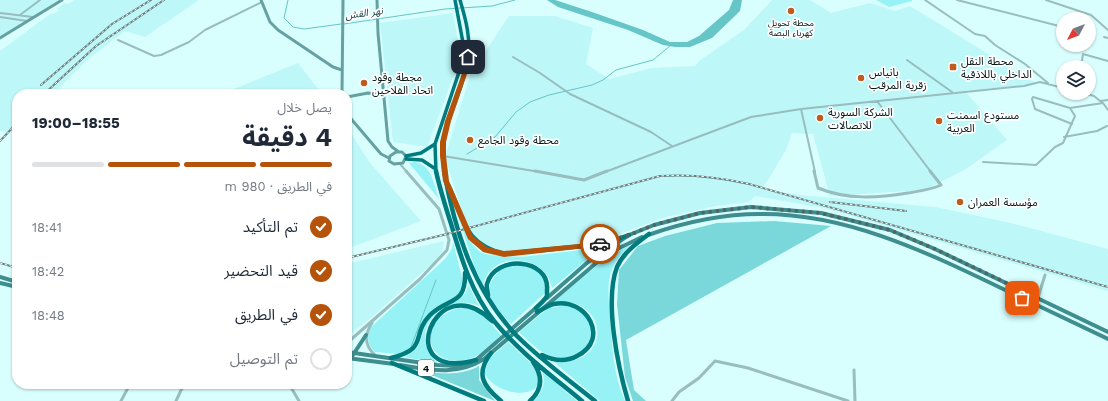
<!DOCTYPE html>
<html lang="ar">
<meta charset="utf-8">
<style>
body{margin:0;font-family:"Work Sans","Noto Sans Arabic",sans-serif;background:#f2f2f3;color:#1f2937;direction:rtl;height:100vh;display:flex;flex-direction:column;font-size:15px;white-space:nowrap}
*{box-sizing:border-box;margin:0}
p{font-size:13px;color:#747a83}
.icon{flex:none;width:22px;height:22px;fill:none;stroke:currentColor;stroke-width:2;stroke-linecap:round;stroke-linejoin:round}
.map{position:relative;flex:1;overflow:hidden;direction:ltr}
.details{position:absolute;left:12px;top:89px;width:340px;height:300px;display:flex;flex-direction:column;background:#fff;border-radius:16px;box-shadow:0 1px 3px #0004;direction:rtl}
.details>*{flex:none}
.needle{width:26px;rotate:229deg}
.buttons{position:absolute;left:1056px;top:12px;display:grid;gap:8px}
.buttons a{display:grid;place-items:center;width:40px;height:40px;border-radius:50%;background:#fff;box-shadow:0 1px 3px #0004;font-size:20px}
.pin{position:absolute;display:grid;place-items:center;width:34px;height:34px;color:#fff;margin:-17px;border-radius:8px;box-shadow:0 2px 6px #0006}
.courier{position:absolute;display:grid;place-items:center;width:40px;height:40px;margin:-20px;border:3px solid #b45309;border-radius:50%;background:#fff;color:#222;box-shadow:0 1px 5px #0007}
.head em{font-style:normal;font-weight:700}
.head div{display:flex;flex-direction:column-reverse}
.head{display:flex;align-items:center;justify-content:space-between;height:68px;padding:0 20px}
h1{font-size:26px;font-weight:700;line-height:30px}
.bar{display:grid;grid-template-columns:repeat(4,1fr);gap:6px 4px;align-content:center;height:48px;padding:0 20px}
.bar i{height:5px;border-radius:3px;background:#e0e1e3}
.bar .active{background:#b45309}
.bar p{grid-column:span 4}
ol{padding:0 20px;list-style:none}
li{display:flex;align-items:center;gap:12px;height:44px}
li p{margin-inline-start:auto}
li .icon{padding:4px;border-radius:50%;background:#b45309;color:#fff;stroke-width:4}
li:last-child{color:#747a83}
li i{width:22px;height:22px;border:2px solid #e0e1e3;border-radius:50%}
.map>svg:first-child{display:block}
.built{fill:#bef7f8}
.green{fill:#97f2f5}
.forest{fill:#7ad8db}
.water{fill:#65c5c7}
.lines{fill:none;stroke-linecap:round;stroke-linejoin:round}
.stream{stroke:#65c5c7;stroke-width:1}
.street-far1{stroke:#97bdbe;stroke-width:2}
.street{stroke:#97bdbe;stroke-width:3}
.secondary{stroke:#66a1a2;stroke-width:3}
.primary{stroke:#3e8d8f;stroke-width:4}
.highway-far1{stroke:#007b7e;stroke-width:3.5}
.highway{stroke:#007b7e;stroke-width:4.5}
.rail-casing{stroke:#668080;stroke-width:2}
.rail{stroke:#fff;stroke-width:1;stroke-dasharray:2.5;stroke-linecap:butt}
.route{fill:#b45309}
.done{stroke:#4f6767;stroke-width:4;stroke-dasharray:0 7.2}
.poi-dot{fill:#be5c20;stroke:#fff;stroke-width:1.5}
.labels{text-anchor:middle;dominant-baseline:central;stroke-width:3.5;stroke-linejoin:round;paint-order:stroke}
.far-poi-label{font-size:9px;fill:#051616;stroke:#fff}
.far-water-label{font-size:10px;font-style:italic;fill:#0a393a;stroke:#fff}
.shield{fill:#fff;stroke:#505c5c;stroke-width:1}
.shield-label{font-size:10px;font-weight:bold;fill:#051616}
.poi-label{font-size:11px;fill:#051616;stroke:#fff;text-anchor:start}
</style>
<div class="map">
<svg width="1108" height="401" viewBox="0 0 1108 401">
<rect width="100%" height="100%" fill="#d9fefe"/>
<path class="built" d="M0,0H58L0,39Z
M74,0H199L145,37L125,31L87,60L53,94H17V129L15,132L0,131V51L50,14L55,13L59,10L57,9L64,3L69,4Z
M772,0H810L831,13L870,3L895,11L910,6L1037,84L965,91L1007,140L966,169L925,190L830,196L813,134L792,133L786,150L768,180L761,189L800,195L935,207L1011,223L1108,249V291L824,208L755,196L749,202L716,206L666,217L603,240L515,258H492L472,243L445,157L471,73L509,16H555L593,28L586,64L609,79L652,68L695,66L699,61L744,30Z
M453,13L458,41V64L427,147L393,142L380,23Z
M298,63L322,94H221Z
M347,127L370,163L421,221L347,249Z
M444,241L442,252L433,263L373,316L347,337V264Z"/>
<path class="green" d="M876,0H912V1L889,7Z
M415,162C432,165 434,185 439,199L409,163Z
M456,210L473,245L480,252L489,255L504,257H521L608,247L583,263L552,288C547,254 491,249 483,285L475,268Z
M453,242L464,285L456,296L435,308L426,316L414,344L408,351L398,354L375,352C368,345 367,340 369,329L445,259L452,249Z
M630,245C622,254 612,264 610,276C607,289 609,303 610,316C612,345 613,375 625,401H600L554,362C616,366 608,294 553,302C578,281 601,260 630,245Z
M511,264C530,266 547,271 545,293L511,324C501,312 482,296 492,280C497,272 502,268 511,264Z
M468,284L479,306C476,305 471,303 467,303C434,300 409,338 438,363L404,357C426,348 418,333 430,317C439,305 468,303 468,284Z
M563,305C611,312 592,369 551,356C538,352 528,340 519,332L547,309Z
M459,308C481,308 487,320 501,335C492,343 481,356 469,359C425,371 415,320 459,308Z
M508,342C517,351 530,360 536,371C552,398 500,401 484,373L490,358Z
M542,371L577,401H533C543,393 546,382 542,371Z"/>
<path class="forest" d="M774,221L831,226L626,340L634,390L646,401H633L625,377L617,304L619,270L638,246L665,236L717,223Z
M479,366V380L495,401L422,371C442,374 461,376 479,366Z"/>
<path class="water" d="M547,0H555L592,12L643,30L670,42H687L699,36L729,10L733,0H742L740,11L712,38L690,47H675L663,45L628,30L558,7Z"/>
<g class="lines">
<path class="stream" d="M288,0L284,18L293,27L304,29L341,24
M344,24L445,9L492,6L515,0
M467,154L495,137L516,112L530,102L549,95L592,85L603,80L616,70L653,60L670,46
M411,347L436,280"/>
<path class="street-far1" d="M925,0L975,34L985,36L995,45L1025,64L1048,83
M957,0L1063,27
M1046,0L1091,15L1108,30
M0,13L33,17
M20,15L40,0
M0,17L27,21
M1104,37L1108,38
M118,40L154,56L161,55L189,42L205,30L262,2
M513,57L540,73L570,94L651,132L672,146
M907,60L952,92
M1081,67L1083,54L1108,61
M1082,93L1094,96L1100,101
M877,101L931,172
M1103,103L1108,110
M1070,108L1033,97L1032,99L1035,109L1072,124
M801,109L815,172
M1064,137L1097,131L1107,126
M443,156L540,172
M983,162L1036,165L1055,147L1063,143L1075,116L1070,108L1103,103L1100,101L1108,100
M400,164L407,172
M605,172L751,117L801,109L1024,86L1040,82L1063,88"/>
<path class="street" d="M535,171L584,180L607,171
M814,171L818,188C847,200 877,198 908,193C919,191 930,190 941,185L930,171
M1036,304L1045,275
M372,323C364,335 364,345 375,355
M347,343L420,279L447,250L449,240L439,209L406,171
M854,370L855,401
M289,384L299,401
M121,401L130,384
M176,401L184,384
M672,401L679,392L699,378L715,361L748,368L848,401"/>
<path class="secondary" d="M261,0L270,22L278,30L333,67L342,70
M377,0L378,33L388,141L392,147L399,152
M0,38L62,0
M342,94L343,0
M347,97L368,93L384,95
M347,114L381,154L389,158
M396,152H402L406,156L403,163L394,164L389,161L390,156Z"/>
<path class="primary" d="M648,235C685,222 721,214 760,214C846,213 926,252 1001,288C1037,305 1073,322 1108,339
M0,277L17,282
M0,283L17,287
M547,298L588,262L629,235L654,225L700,213L751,207L821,213L890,230L935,249L1108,332
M347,352L437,365L460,366L476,360L538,306
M347,358L394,364
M351,358L366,335
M400,365C431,370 456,376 484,359L595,264L611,252L642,237"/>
<path class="highway-far1" d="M406,156L421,153L435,144
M406,159L422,160L434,168
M436,172L435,144L462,63L464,48L455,0
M444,172C437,127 461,101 468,60C471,39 466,20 460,0"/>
<path class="highway" d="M436,171C440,190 446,208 452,227C462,261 472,293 494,321C519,352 552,376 582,401
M444,171C455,232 474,291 517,336C541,360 569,380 595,401
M448,185C465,219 462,243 504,254L604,244L629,235
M488,296C488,292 486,287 487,284C495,254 550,258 547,290C547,291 547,295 547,296C545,300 539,305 536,308
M537,312C542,310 548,305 554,304C586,297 611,339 577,356C566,362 554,361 542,355
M491,353C475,374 483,386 501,401
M391,358C430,348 410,336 430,315C448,297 466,306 465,273
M476,360C390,384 435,264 492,321
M392,363L484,401
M530,401C543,389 543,376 533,362
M628,401C618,367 604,301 617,267C623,253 637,243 649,234"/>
<g class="rail-casing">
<path id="rail" d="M41,85L112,24L151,0
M44,94L96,46L164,0
M0,141L17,123
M830,202L906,211
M347,258L443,235L660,176C690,174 719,177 749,184L1108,287
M0,263L17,268"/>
</g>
<use href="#rail" class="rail"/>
</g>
<path class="route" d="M468,56L470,57L469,68L451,121L446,142V156L449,181L473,236L487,247L504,251L600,242H603V246L504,257L483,252L468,239L443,181L440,156V142L445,121L464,68L465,57Z"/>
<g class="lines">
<path class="done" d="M600,244L629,235L654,225L700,213L751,207L821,213L890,230L935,249L1038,298L1036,304L1022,298"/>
</g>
<g class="poi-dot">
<circle cx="791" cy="11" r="4"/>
<rect x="949" y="63" width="8" height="8" rx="2"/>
<circle cx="861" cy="78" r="4"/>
<circle cx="364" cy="83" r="4"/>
<circle cx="820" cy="118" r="4"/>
<circle cx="939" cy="121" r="4"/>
<circle cx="470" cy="140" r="4"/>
<circle cx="960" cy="202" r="4"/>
</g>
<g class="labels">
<g class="far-poi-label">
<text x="791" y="23">محطة تحويل<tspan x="791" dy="10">كهرباء البصة</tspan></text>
</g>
<g class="far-water-label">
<text transform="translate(364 13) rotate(-8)">نهر القش</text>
</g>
<rect class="shield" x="418" y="360" width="16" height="16" rx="3"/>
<g class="shield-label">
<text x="426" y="368">4</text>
</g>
<g class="poi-label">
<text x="961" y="61">محطة النقل<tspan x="961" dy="13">الداخلي باللاذقية</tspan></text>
<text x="869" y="72">بانياس<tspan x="869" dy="13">زقرية المرقب</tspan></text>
<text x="372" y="77">مجطة وقود<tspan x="372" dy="13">اتحاد الفلاحين</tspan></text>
<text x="828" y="112">الشركة السورية<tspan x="828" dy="13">للاتصالات</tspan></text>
<text x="947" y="115">مستودع اسمنت<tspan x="947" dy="13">العربية</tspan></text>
<text x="478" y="140">محطة وقود الجامع</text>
<text x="968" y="202">مؤسسة العمران</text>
</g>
</g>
</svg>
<div class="buttons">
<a><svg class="needle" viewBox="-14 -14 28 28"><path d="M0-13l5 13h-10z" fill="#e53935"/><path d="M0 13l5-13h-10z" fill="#747a83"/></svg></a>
<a><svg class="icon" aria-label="layers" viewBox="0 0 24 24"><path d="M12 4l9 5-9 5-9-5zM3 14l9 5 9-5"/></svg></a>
</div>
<div class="pin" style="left:1022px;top:298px;background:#ea580c"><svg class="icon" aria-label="bag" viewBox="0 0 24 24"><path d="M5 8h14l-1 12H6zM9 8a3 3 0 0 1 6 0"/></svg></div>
<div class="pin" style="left:468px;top:57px;background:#1f2937"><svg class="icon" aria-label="home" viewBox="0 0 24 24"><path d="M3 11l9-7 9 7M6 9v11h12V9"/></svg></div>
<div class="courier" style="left:600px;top:244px"><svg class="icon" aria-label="car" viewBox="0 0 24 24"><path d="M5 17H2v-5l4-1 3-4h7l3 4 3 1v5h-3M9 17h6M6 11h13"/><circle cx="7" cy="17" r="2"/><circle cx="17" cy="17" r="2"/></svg></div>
<section class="details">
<div class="head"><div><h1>4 دقيقة</h1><p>يصل خلال</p></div><em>18:55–19:00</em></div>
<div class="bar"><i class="active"></i><i class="active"></i><i class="active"></i><i></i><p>في الطريق · 980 m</p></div>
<ol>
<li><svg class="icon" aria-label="check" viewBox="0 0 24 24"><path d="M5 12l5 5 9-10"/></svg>تم التأكيد<p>18:41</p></li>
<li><svg class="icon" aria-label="check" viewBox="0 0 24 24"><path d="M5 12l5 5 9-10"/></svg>قيد التحضير<p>18:42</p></li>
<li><svg class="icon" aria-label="check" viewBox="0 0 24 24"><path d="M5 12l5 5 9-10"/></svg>في الطريق<p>18:48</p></li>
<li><i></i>تم التوصيل</li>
</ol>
</section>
</div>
